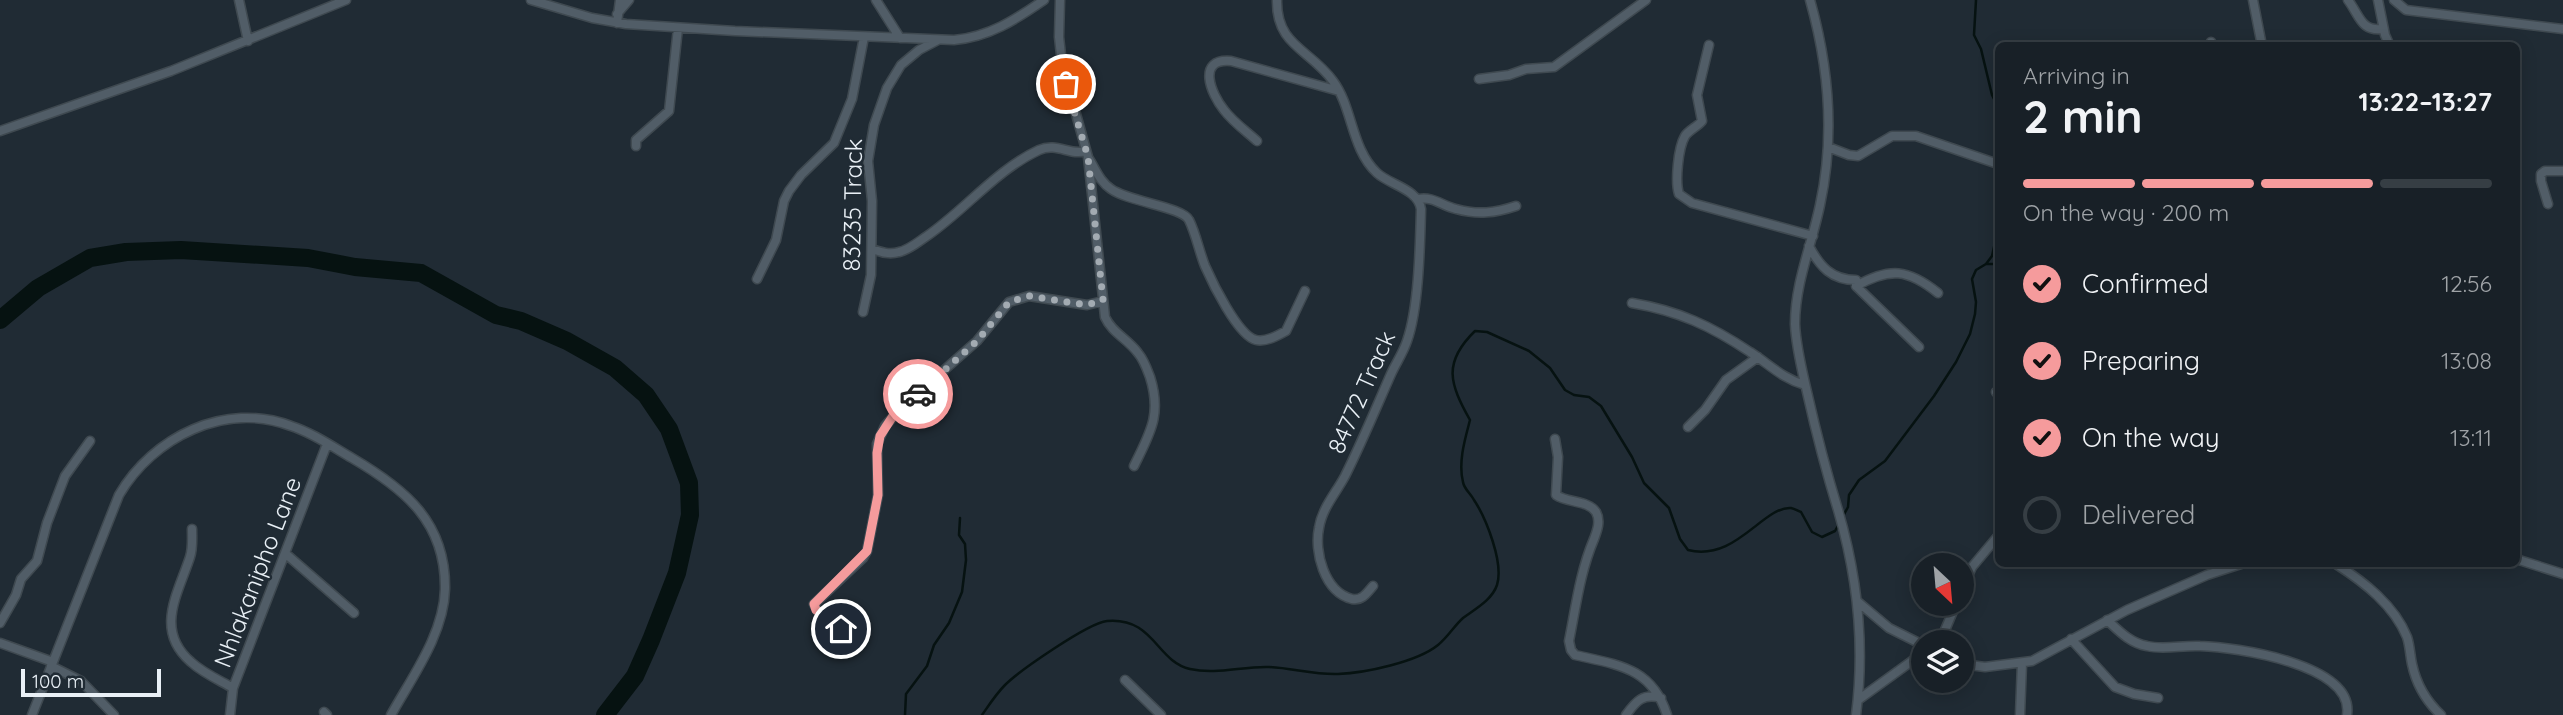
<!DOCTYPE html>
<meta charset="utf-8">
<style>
body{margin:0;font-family:Quicksand,sans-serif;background:#21282f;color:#f1f3f6;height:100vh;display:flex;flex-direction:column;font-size:26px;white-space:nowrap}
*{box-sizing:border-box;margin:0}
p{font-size:23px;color:#9fa3a7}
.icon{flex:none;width:38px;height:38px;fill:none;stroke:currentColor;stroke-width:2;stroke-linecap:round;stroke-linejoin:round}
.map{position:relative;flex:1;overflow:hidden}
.panel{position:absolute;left:1995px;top:42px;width:525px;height:525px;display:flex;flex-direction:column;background:#182027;border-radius:10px;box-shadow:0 4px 18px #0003,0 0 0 2px #363e44}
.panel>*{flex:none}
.needle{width:46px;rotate:154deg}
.controls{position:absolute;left:1911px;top:553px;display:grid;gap:14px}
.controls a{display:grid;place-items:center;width:63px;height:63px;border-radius:50%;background:#182027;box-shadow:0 4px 18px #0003,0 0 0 2px #363e44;font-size:35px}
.scale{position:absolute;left:21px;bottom:18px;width:140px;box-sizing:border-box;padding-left:7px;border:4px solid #e9f0f6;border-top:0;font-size:19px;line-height:24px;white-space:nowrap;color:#e9f0f6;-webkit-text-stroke:5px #202b34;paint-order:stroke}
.pin{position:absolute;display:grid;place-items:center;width:60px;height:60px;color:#fff;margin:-30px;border:4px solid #fff;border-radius:50%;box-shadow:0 2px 7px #0007}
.courier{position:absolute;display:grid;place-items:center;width:70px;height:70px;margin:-35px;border:5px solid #f59b9c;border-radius:50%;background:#fff;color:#222;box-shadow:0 2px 9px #0007}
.head em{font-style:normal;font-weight:800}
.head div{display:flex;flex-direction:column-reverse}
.head{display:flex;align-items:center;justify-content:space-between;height:119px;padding:0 28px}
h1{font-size:46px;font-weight:800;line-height:52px}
.bar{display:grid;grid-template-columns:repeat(4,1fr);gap:10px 7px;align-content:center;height:84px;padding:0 28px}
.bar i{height:9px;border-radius:5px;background:#363e44}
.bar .active{background:#f59b9c}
.bar p{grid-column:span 4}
ol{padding:0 28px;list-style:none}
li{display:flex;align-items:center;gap:21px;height:77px}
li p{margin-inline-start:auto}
li .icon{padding:7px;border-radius:50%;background:#f59b9c;color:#111;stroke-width:4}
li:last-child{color:#9fa3a7}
li i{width:38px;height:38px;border:4px solid #363e44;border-radius:50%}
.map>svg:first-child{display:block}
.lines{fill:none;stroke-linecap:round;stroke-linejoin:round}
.stream{stroke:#061211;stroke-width:2.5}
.river{stroke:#061211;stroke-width:18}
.minor-casing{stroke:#3f4950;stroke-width:11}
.minor{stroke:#515d67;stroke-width:8}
.done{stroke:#a3abb2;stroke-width:7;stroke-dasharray:0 12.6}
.route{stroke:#f59b9c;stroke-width:9}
.labels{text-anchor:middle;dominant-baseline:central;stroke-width:5;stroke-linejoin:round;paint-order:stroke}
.street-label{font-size:24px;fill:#e9f0f6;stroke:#202b34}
</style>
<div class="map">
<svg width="2563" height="715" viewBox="0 0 2563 715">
<rect width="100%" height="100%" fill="#202b34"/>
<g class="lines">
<path class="stream" d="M1976,0L1974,35L1981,49L1992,95L1998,107
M1986,264H1996L1998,266
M1842,518L1848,507L1849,495L1859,480L1885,461L1934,396L1956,362L1970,334L1975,314L1976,302L1972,279L1976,270L1986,264L1992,256L1998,229
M905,715L906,694L927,666L934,645L949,623L962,592L966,560L965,544L959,535L960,518
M982,715C989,705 996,694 1005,685C1019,671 1088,623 1107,621C1154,617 1156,661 1190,669C1216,675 1243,666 1269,667C1292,668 1315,675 1338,674C1365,673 1417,662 1438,645C1448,637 1454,626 1463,618C1475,609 1492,600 1497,585C1504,563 1486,518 1474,500C1471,494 1464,489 1463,482C1458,462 1465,439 1470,420C1450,384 1442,363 1475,331L1487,332L1529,351L1550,368L1565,390L1574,395L1589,397L1601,406L1632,457L1644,483L1669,508L1680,539L1688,550C1736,562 1763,506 1791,508C1795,509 1798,511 1801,512L1812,532L1822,537L1835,531L1839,524"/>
<path class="river" d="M0,320L38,288L90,258L126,252L181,250L308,258L355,267L421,273L496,315L521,321L567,341L615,368L646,395L669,429L689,483L690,515L677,573L651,640L635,676L605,715"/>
<g class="minor-casing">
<path id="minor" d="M239,0L248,41
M531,0L592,18L626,24L735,31L954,40C989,37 1015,20 1044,0
M876,0L900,38
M1060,0L1059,37L1062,64L1088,157L1105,317C1112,333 1128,339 1138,353C1144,360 1147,369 1150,377C1162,415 1150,433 1134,466
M1277,0C1276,46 1310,49 1333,81C1353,108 1351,149 1377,173C1390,185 1418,189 1421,209C1420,245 1419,307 1407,341C1403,353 1396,363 1391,374C1376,408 1362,442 1345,476C1336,493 1322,508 1319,528C1314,551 1324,592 1352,599C1362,601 1367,593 1373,586
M1810,0C1829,67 1835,136 1820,205C1812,244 1795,283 1795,324C1796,347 1802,370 1807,392C1816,432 1826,471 1838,510C1858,578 1865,645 1856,715
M2253,0L2262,46
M2348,0C2360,16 2361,32 2383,29
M2378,0L2385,35L2390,46
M2394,0L2406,10L2414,11L2563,29
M617,14L629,0
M617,23L620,0
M1709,45L1697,95L1702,121C1697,127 1689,130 1685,136C1678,148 1675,182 1679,194L1692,203L1813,236
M2211,46V42
M1479,79L1509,75L1526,69L1554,67L1646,0
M0,131L171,71L346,0
M1257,141C1246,131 1233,122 1224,110C1211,94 1196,58 1231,61L1339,91
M636,146V140L669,111L678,28
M1828,147L1849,155L1858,156L1892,136H1916L1998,164
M1089,159C1096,170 1100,182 1111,189C1129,202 1183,207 1189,220C1196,234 1199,251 1205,266C1212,282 1238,336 1256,340C1266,342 1277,336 1286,331L1305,291
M1419,199C1432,196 1443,206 1456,209C1478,215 1495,213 1516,206
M2548,204L2541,181V174L2545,171H2563
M1809,246C1820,267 1832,280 1856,280V286C1890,267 1908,269 1938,293
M872,249C881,252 889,255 899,252C909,250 918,242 927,236C965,210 996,170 1039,150C1057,142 1070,156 1086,151
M757,279L776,240L784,201L789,191L801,175L834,143L852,99L864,37
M1856,286L1919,347
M1632,303C1679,311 1711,326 1750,352C1769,364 1783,379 1805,385
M863,312L871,275L872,201L868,161L874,125L887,88L901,65L919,50L938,40
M1996,392L1998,394
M1688,427L1705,410L1726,380L1758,357
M1555,439L1558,457L1556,495C1567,503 1588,500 1596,512C1601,521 1597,531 1594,539C1580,572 1576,606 1569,641L1571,650L1575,655C1619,665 1652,668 1667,715
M192,529C192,538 193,548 190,557C178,594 154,630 191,662C203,673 219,680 233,688
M286,554L354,613
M2516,559L2563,574
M2336,564C2364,582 2394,605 2407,637C2410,646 2410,655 2412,664C2416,683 2426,701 2441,715
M1962,589L1972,567L1998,536
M1858,602L1889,628L1923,645
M2107,620C2119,631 2130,643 2147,646C2164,650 2182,645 2200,646C2235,647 2355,664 2347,715
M0,623L16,595L21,579L37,561L47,523L65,476L90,441
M843,638L839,624L819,613L814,604L863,558L867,551L878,495L877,444L885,426L900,409L977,341L1009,302L1029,296L1087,305L1103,301
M2071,639L2115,687L2134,694L2158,698
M1940,642L1956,604
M0,643L53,662
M1962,664L1985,667L2032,661L2127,610L2207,575L2241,564
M51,666L81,681L114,715
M1125,680L1161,715
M1858,700L1923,653
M324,712L327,715
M32,715L119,495C153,437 225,401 291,426C313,433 333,447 352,458C405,489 446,522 445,589C444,634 412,677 391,715
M230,715L233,688L327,444
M1626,715C1636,701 1643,693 1661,698
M2020,715L2022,663"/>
</g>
<use href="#minor" class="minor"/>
</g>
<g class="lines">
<path class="done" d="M918,394L977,341L1009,302L1029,296L1087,305L1103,300L1088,157L1066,84"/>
<path class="route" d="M841,629L836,621L816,610L814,604L867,551L878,495L877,453L880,436L893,416L918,394"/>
</g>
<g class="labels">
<g class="street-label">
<text transform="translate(852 205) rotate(-89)">83235 Track</text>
<text transform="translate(1361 392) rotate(-66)">84772 Track</text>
<text transform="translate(257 572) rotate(-69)">Nhlakanipho Lane</text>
</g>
</g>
</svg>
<div class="controls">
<a><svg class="needle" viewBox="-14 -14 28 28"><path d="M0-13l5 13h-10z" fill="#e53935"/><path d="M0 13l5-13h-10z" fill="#9fa3a7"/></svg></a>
<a><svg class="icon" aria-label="layers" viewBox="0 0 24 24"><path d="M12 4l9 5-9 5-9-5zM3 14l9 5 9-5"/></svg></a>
</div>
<div class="scale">100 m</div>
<div class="pin" style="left:1066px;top:84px;background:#ea580c"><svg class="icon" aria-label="bag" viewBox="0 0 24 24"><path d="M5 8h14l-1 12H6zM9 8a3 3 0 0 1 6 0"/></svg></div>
<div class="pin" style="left:841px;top:629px;background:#1f2937"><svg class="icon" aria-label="home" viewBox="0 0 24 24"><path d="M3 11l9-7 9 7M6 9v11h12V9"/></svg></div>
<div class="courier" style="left:918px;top:394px"><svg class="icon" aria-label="car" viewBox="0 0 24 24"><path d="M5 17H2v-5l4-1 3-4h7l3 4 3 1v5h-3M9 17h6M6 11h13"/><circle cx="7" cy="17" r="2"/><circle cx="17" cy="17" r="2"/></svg></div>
<section class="panel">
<div class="head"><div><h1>2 min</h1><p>Arriving in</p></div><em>13:22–13:27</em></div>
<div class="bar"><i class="active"></i><i class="active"></i><i class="active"></i><i></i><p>On the way · 200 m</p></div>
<ol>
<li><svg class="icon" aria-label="check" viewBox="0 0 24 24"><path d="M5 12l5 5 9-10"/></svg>Confirmed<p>12:56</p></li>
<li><svg class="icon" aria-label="check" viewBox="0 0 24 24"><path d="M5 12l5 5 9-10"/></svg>Preparing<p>13:08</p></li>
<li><svg class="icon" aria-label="check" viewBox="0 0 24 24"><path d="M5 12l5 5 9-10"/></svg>On the way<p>13:11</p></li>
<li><i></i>Delivered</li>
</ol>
</section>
</div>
